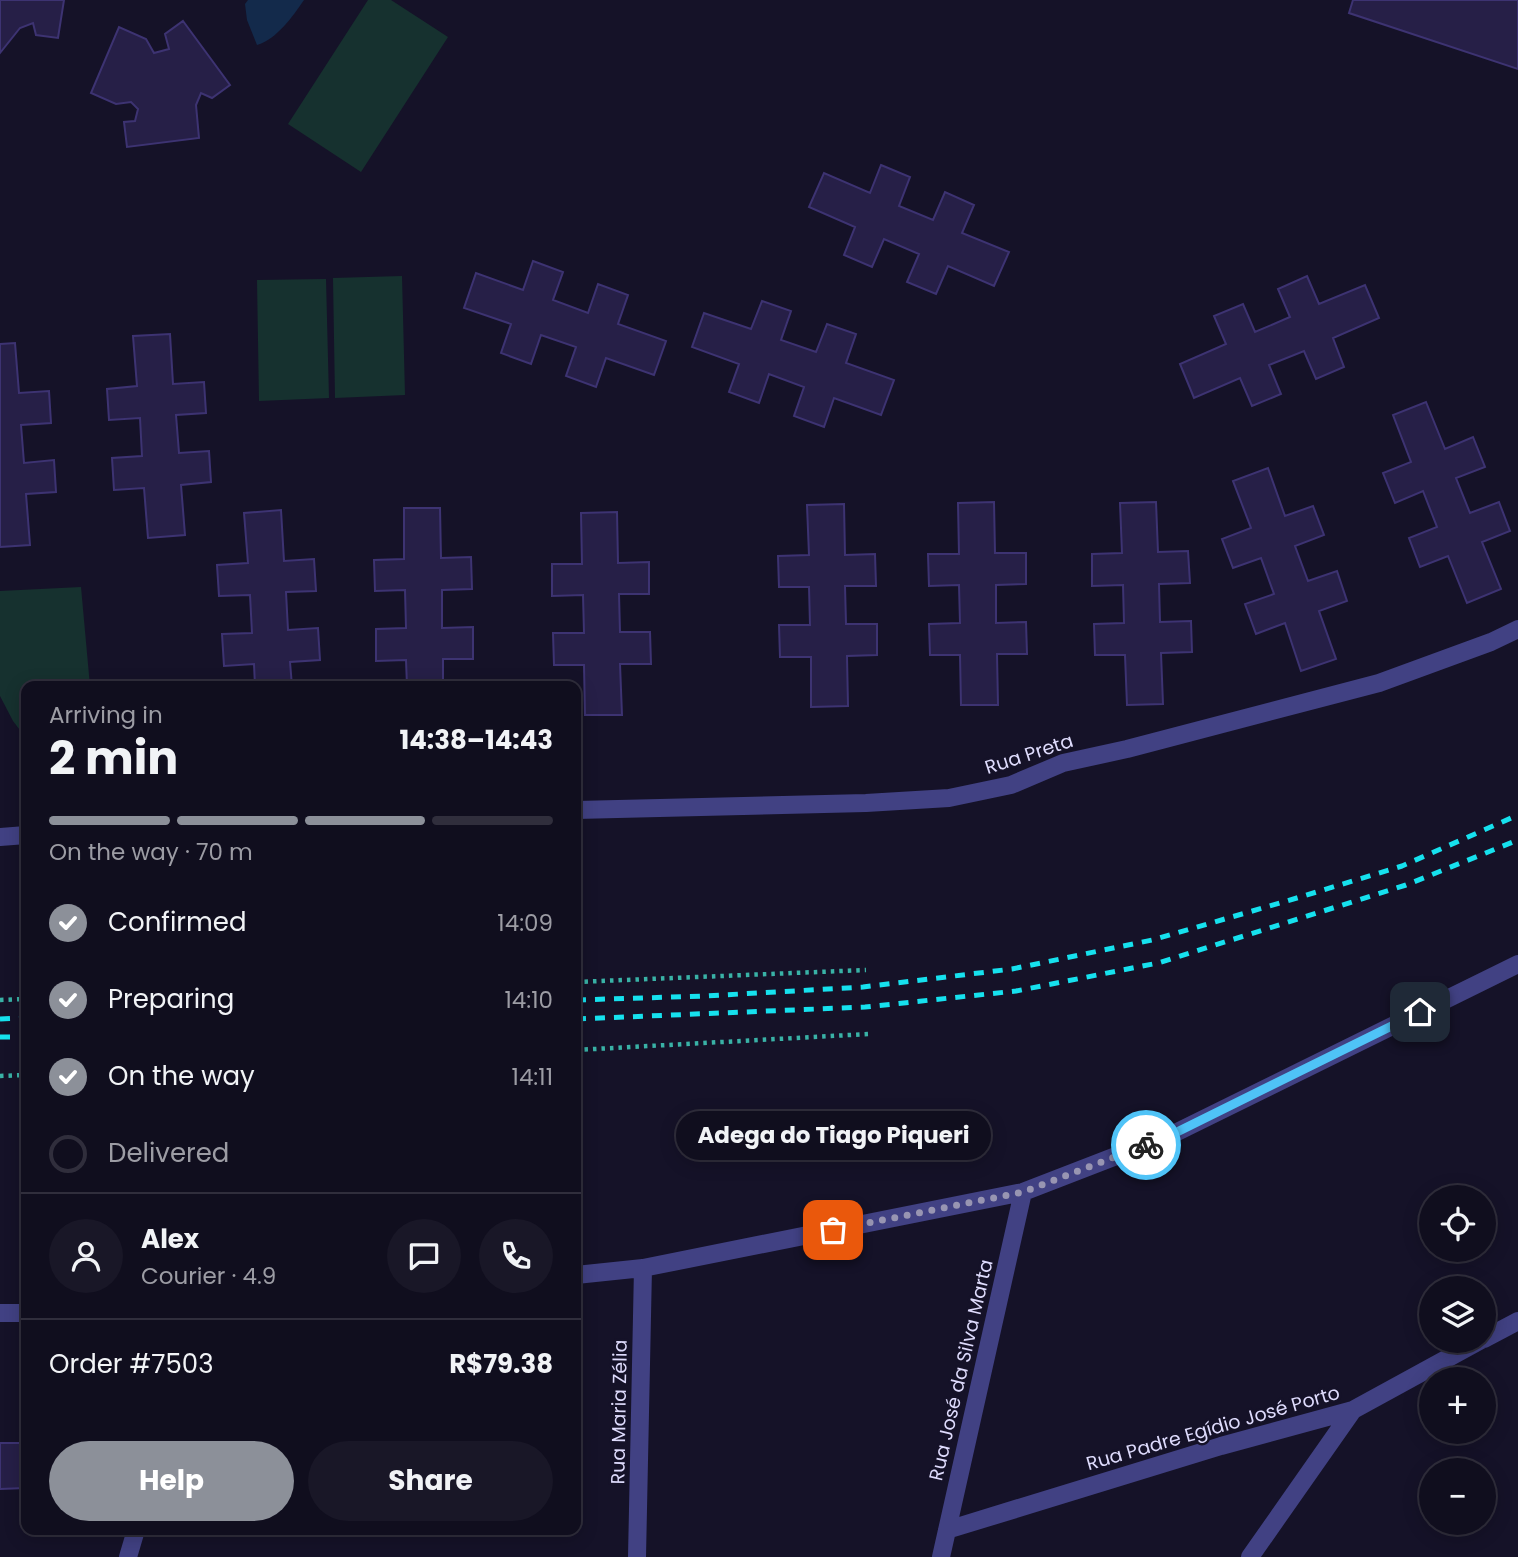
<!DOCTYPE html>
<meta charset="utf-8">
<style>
body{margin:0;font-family:Poppins,sans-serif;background:#191727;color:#f1f3f6;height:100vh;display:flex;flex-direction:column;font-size:26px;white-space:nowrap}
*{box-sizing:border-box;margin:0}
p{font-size:23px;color:#9c9ca4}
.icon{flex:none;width:38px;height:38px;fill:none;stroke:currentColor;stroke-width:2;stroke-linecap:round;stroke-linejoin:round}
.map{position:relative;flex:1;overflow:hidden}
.side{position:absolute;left:21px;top:681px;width:560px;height:854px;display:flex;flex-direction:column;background:#100e1e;border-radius:14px;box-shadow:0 4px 18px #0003,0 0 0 2px #302e3c}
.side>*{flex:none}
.buttons{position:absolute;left:1419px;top:1185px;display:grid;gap:14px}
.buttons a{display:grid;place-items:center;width:77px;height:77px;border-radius:50%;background:#100e1e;box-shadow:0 4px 18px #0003,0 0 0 2px #302e3c;font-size:35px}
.pin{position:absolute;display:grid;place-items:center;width:60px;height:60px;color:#fff;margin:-30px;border-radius:14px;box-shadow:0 4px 10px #0006}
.courier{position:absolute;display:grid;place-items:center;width:70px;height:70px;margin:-35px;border:5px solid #4fc3f7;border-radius:50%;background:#fff;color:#222;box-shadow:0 2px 9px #0007}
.bubble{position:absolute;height:49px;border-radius:24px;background:#100e1e;box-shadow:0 4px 18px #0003,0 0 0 2px #302e3c;font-size:23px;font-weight:700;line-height:49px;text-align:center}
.overview em{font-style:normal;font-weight:700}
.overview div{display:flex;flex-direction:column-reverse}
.overview{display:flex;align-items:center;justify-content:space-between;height:119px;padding:0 28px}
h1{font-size:46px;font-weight:700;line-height:52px}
.bar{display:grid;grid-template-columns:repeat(4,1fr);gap:10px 7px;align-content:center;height:84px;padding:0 28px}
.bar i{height:9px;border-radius:5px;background:#302e3c}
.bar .current{background:#8c9099}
.bar p{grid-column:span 4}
.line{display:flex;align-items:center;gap:18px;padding:0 28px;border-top:2px solid #302e3c}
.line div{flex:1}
.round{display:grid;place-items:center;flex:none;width:74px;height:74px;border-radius:37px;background:#191727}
ol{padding:0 28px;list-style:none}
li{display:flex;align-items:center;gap:21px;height:77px}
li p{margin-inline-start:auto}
li .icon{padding:7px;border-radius:50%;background:#8c9099;color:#fff;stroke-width:4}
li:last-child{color:#9c9ca4}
li i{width:38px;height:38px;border:4px solid #302e3c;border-radius:50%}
.button{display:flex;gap:14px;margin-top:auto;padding:14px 28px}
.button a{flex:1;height:80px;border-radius:42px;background:#8c9099;color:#fff;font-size:28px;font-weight:700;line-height:80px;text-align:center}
.button a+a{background:#191727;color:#f1f3f6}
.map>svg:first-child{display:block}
.green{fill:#16312f}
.water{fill:#132a4b}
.building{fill:#261f47;stroke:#3d3372;stroke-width:2}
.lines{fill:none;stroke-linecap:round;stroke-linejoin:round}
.path{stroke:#39b2a6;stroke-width:4.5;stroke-dasharray:3.5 5;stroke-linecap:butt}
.minor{stroke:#414183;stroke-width:18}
.rail{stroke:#16e1ee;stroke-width:5;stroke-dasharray:10 9;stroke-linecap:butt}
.done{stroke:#9895b2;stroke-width:7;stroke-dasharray:0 12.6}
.route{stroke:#4fc3f7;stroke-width:9}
.labels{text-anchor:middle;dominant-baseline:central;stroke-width:5;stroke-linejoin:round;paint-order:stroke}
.street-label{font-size:19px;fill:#dedbfc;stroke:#151228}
</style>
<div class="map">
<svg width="1518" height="1557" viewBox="0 0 1518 1557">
<rect width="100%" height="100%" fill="#151228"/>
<path class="green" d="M368,0H391L448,37L361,172L288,124Z
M402,276L405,395L335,398L333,278Z
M326,279L329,398L259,401L257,280Z
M81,587L90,686H26V738L13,721L0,696V591Z"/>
<path class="water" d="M248,0H304C293,16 277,39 257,45L247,20L245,4Z"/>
<path class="building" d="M0,0H64L58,38L36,35L33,23L20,28L0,53Z
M1353,0H1518V69L1349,13Z
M183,21L230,85L212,98L201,93L196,105L199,138L127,147L124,122L135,121L138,109L131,102L116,104L91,93L119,27L146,39L154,53L169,49L165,34Z
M881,165L910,177L899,206L933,220L945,192L974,205L962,233L1009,252L994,286L948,266L936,294L907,282L919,254L884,239L872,267L844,255L855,227L809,207L824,173L870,193Z
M533,261L563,272L553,300L588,313L598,284L628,295L618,324L666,341L654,375L606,358L596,387L566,376L576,347L541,335L531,364L501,353L511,324L464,308L476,273L523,290Z
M1307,276L1319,304L1365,285L1379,318L1333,338L1344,367L1316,379L1304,351L1269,365L1281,394L1252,406L1240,378L1194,398L1180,364L1226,344L1214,316L1243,304L1255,332L1290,317L1278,289Z
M762,301L791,311L781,340L816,352L827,324L856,334L846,363L894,380L881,415L834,398L824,427L794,416L804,387L769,374L759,403L729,392L739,364L692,347L704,313L751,329Z
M170,334L173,384L204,382L206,413L176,415L179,453L209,451L211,482L181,485L185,535L148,538L144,488L114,490L112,458L142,456L140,418L109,420L107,389L137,386L133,336Z
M15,343L19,393L49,391L51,423L21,425L24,463L54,460L56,492L26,494L30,545L0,547V344Z
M1426,402L1445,449L1473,437L1485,467L1456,478L1470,513L1499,502L1510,531L1482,542L1501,589L1467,603L1448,556L1420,567L1409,538L1437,527L1423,491L1395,503L1383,473L1411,462L1393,415Z
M1268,468L1285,516L1313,506L1324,535L1295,546L1308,581L1337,571L1347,601L1319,611L1336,659L1301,671L1285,623L1256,634L1245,604L1274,594L1261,558L1233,568L1222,539L1251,528L1233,481Z
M994,502L995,553H1026V584L996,585V623L1026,622L1027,654H997L998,705H961L960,655H930L929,624L960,623L959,585L929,586L928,554H959L958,503Z
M1156,502L1158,552L1188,551L1190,583L1159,584L1160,622L1191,621L1192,652L1161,653L1163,704L1127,705L1125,655H1095L1094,624L1124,623L1123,585L1092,586V554L1122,553L1120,503Z
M844,504L845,555L875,554L876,586H845L846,624H877V655L847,656L848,706L811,707V657H780L779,625H810L809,587H779L778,556L809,555L807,505Z
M404,508H440L441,558L471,557L472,589L442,590V628L473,627V659H443V686H407L406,660L376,661V629L406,628L405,590L375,591L374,560L404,559Z
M281,510L284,561L314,559L316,591L286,592L288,630L318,628L320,660L290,662L292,686H255L254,664L224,666L222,634L252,633L250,595L219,596L217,565L248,563L244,513Z
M617,512L618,563L649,562V594H619L620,632H650L651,664H620L622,715H585L584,665H554L553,633H584L583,595L552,596V564H582L581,513Z
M0,1443H24L25,1488L0,1489Z"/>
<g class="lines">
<path class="path" d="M576,982L866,970
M0,1000L26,999
M576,1050L868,1034
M0,1076L26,1075"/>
<path class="minor" d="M576,810L866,803L949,798L1011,785L1063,763L1127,749L1379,683L1491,642L1518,629
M0,837L26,835
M576,1275L643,1268L1023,1192L1173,1134L1518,964
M0,1313H26
M1484,1339L1518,1321
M947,1530L1221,1446L1353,1410L1481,1340
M128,1557L136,1530
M637,1557L643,1268
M941,1557L1023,1192
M1250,1557L1353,1410"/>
<path class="rail" d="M576,1000L705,996L863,987L1012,969L1152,940L1287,901L1402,866L1518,815
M0,1019L26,1018
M576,1019L865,1007L1016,991L1158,963L1406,885L1518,840
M0,1037H26"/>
</g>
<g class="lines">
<path class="done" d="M833,1230L1023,1192L1146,1145"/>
<path class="route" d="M1146,1145L1173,1134L1420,1012"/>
</g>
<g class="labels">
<g class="street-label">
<text transform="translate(1029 754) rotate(-18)">Rua Preta</text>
<text transform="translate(961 1370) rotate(-77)">Rua José da Silva Marta</text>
<text transform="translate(619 1412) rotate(-89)">Rua Maria Zélia</text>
<text transform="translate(1213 1428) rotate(-16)">Rua Padre Egídio José Porto</text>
</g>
</g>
</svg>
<div class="buttons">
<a><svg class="icon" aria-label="locate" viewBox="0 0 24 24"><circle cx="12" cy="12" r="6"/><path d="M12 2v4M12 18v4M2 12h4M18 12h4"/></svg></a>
<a><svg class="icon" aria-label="layers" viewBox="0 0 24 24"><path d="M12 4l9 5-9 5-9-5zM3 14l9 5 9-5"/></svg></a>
<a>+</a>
<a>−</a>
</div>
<div class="pin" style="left:833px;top:1230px;background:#ea580c"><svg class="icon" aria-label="bag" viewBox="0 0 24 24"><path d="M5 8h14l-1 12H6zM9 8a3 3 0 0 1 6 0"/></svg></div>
<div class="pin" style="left:1420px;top:1012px;background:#1f2937"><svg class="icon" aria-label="home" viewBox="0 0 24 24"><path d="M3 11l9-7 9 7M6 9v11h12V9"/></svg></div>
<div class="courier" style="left:1146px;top:1145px"><svg class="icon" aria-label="bike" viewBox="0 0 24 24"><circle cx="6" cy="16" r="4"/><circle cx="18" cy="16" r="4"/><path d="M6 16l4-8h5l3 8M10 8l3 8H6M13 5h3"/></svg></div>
<div class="bubble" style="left:676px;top:1111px;width:315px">Adega do Tiago Piqueri</div>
<section class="side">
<div class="overview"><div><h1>2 min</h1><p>Arriving in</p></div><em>14:38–14:43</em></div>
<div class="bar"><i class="current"></i><i class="current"></i><i class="current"></i><i></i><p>On the way · 70 m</p></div>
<ol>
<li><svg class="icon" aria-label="check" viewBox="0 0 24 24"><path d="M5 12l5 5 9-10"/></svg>Confirmed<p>14:09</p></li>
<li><svg class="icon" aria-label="check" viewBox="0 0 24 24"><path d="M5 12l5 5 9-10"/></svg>Preparing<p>14:10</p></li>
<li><svg class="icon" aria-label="check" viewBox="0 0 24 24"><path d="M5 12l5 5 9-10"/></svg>On the way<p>14:11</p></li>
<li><i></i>Delivered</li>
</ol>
<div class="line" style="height:126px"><a class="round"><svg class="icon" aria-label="person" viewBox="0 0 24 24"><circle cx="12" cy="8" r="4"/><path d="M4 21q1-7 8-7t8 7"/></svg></a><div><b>Alex</b><p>Courier · 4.9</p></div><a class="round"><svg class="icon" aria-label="chat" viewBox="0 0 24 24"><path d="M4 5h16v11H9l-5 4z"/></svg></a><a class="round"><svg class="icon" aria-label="phone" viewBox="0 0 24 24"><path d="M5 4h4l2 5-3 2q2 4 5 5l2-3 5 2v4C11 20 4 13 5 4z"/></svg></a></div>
<div class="line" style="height:91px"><div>Order #7503</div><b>R$79.38</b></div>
<div class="button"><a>Help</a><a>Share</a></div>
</section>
</div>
